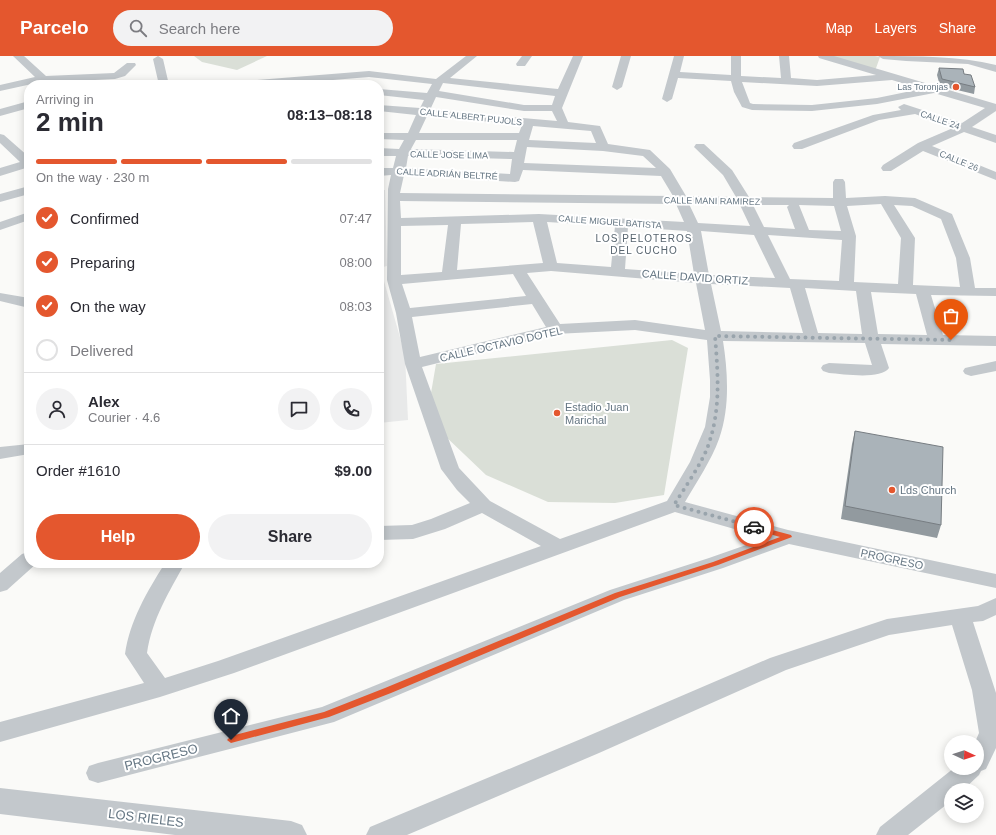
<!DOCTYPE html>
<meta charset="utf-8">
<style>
body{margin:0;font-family:Arial,sans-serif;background:#f2f2f3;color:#2b2b33;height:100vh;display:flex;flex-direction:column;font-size:15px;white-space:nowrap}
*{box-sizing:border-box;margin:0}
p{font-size:13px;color:#7c7c81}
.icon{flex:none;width:22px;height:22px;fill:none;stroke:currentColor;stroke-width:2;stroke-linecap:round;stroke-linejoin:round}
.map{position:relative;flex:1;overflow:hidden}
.sheet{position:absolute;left:24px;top:24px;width:360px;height:488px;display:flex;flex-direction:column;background:#fff;border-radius:16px;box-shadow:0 2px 10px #0003}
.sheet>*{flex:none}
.needle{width:26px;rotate:93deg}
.fabs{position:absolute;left:944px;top:679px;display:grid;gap:8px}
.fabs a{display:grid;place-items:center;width:40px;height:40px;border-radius:50%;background:#fff;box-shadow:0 2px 10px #0003;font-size:20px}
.pin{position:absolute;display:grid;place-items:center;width:34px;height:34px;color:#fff;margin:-41px -17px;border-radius:50% 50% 50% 0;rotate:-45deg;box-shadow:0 0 4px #0007}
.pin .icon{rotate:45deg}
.courier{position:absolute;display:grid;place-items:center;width:40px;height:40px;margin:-20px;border:3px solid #e4572e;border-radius:50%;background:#fff;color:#222;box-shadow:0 1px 5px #0007}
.summary em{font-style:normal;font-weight:800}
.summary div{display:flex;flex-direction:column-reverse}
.summary{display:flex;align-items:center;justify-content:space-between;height:68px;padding:0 12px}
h1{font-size:26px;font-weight:800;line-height:30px}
.bar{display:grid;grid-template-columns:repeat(4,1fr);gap:6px 4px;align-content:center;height:48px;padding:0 12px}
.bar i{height:5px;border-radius:3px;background:#e1e1e2}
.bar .active{background:#e4572e}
.bar p{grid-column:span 4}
.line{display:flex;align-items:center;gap:10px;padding:0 12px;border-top:1px solid #e1e1e2}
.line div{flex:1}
.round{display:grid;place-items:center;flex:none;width:42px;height:42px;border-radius:21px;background:#f2f2f3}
ol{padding:0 12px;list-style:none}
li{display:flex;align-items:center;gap:12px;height:44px}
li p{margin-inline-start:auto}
li .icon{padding:4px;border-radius:50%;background:#e4572e;color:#fff;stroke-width:4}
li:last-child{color:#7c7c81}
li i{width:22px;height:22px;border:2px solid #e1e1e2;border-radius:50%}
.button{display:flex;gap:8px;margin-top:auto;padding:8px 12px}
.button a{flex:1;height:46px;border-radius:24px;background:#e4572e;color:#fff;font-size:16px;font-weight:800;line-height:46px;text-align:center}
.button a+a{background:#f2f2f3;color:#2b2b33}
header{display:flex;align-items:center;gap:24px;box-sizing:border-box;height:56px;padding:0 20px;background:#e4572e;color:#fff}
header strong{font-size:19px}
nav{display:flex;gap:22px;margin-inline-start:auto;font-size:14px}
.search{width:280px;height:36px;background:#f2f2f3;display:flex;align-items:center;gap:10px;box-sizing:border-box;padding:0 14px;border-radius:22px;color:#7c7c81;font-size:15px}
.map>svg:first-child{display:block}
.built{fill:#e8e9e9}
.green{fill:#dadfd7}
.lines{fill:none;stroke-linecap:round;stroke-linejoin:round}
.minor{fill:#c3c8cc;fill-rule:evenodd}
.tertiary{fill:#c3c8cc;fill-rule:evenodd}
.wall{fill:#929a9f}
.building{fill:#aab3b9;stroke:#777d82}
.route{fill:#e4572e}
.done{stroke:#99a4ac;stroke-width:4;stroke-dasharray:0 7.2}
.poi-dot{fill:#e4572e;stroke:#fff;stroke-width:1.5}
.labels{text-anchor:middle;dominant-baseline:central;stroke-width:4;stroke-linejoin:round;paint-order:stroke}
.far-poi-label{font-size:9px;fill:#657683;stroke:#fff;text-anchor:end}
.far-street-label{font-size:9px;fill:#657683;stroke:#fff}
.far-neighbourhood-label{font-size:10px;letter-spacing:1px;fill:#57646e;stroke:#fff}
.street-label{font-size:11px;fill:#657683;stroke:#fff}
.poi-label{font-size:11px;fill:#657683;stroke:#fff;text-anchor:start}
.near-street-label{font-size:13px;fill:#657683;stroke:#fff}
</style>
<header>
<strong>Parcelo</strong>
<div class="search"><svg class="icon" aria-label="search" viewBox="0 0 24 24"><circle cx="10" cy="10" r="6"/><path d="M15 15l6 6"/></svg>Search here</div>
<nav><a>Map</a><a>Layers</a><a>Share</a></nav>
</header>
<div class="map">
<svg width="996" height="779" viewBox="0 0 996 779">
<rect width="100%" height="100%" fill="#fafaf8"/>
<path class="built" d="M385,134L387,210L379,212V135Z
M382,218L405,299L408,364L379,367V219Z"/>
<path class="green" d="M194,0H267L237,14L202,6Z
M828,0H875L880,1L875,15Z
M672,284L688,292L664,439L615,447L548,446L486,419L443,378L431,337L436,308Z"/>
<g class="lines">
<path class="minor" d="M13,0H24L46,20L114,17L127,7H135L136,9L125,20L115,23L55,26L56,29H45L41,26L0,35V29L35,21Z
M158,0L163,3L169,29H159L153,3Z
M466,0H477L450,22L558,33L573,0H583L562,52L568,66L600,70L608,88L650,94L670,113L686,140L736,141L723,119L694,91L696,88H704L732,114L749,141L833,142V126L835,123H843L845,126L846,142L885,140L915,142L952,158L970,202L975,232H996V240L931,239L943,279L996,280V290L881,288L889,312C881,324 843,318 829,317L823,315L821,312L823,309L829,307L872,309L865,287L723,285C728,317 730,352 719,383C711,405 697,425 685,446L788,474L996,518V532L789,488L723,512L624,544L334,666L98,727L89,724L86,717L89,710L98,707L322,651L610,534L709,502L766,482L675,456L234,617L160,641L0,686V666L144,627L125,598C130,564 147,536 165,507H185C169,536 152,563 147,597L165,622L218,605L541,490L482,457L445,473L413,483L379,484V470L412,469L431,463L470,447L457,434L441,413L405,308L396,257L387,224L388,133L391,119L379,120V112H393L396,100H379V92L399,93L404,84L379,83V77H408L416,59L379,55V49L420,52L424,44L379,39V33L427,37L432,28L369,21L273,29H229L234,26L369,15L436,23ZM443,27L555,40L552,49H524L439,35ZM436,41L524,55H552L557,65L430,54ZM427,60L522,69L519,77H419ZM533,70L591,75L596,87L529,84ZM416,84H517L514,96L411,93ZM527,91L603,95L643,100L656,112L524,107ZM408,100L512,103L510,118L406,112ZM523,114L661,120L673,140L400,137L404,119L515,126L519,125ZM400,145L676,148L684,166L539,158L401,162ZM689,148L740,149L750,170L698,167ZM881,148L901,182L898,228L854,226L856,180L847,150ZM753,149H789L787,151L795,173L764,171ZM799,149L834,150L841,175L809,174ZM894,149L912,150L941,163L956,202L960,231L913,229L915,182ZM533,166L543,207L457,214L461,168ZM547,166L615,170L611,211L557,207ZM448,169L442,216L401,219V170ZM628,171L687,175L694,218L625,213ZM701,175L754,179L775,222L709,219ZM768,179L842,184L839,225L790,223ZM551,215L696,227L705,274L635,264L560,268L527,217ZM513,218L526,240L410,252L402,228ZM711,228L790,232L803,277L721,275ZM805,232L856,235L862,278L818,277ZM871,236L916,238L927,279L878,278ZM532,248L546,271L420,301L412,261ZM635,274L707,284L710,324V341L705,371L690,406L667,445L560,483L490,445L459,412L422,311L555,278Z
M522,0H532L525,10H517L516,8Z
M621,0H631L622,31L617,34L612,31Z
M674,0H684L680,16L731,19V0H741V20L781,22L779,0H789L791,22L817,24L876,19L819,2L818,0H834L996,48V55L972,71L996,79V87L964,76L932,90L996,116V124L923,95L891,115H883L881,112L883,109L918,87L953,72L915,58L879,64L802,93H794L792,90L794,87L873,59L901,54L898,51L904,48L962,67L985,52L934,37L877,48L812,55L752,54L742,51L734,36L731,25L678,22L672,43L667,46L662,43ZM892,24L921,33L877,42L812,49L753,48L750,47L742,26L817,30Z
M878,0C917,0 959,0 996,9V16L968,8L906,5L883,3Z
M29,45V52L0,60V53Z
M0,78L4,79L29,101V111L0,120V112L20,106L0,87Z
M29,130V138L0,146V138Z
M29,156V164L0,174V166Z
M0,237L29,242V252L0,245Z
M996,305V315L971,320L965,318L963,315L965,312Z
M29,388V398L0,403V391Z
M29,496V507L36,508L7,534L0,536V517L22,498Z
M996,542V559L983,565L973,566L996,637V692L986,713L981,715L979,719L963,734H951V745L908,779H876L880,771L954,712H977V686H975L979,677L972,634L952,569L889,579L786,614L599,697L407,779H366L370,771L581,683L770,602L887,563L978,550Z"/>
<path class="tertiary" d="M0,732L291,765L302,769L307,779H175L0,758Z"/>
</g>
<path class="wall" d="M939,12L964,18L975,31L974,38L940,30L937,19Z
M855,375L941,469L937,482L841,463L852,388Z"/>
<path class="building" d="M939,12L963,13L964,18L971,19L975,31L942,23Z
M855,375L943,391L941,469L845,450Z"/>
<path class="route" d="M754,469L791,479L792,481L718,509L620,541L391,637L329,661L231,687L227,684L231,680L324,656L385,632L615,537L713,506L780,481L752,473L750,471Z"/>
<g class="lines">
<path class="done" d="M754,471L674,449C685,431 701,409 708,390C721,354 718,318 715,280L951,284"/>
</g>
<g class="poi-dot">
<circle cx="956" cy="31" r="4"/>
<circle cx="557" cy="357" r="4"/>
<circle cx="892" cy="434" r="4"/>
</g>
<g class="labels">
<g class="far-poi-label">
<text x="948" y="31">Las Toronjas</text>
</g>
<g class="far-street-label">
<text transform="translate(471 61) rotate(6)">CALLE ALBERT PUJOLS</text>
<text transform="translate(940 64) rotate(19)">CALLE 24</text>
<text transform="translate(449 99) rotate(1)">CALLE JOSE LIMA</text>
<text transform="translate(959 105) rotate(22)">CALLE 26</text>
<text transform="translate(447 118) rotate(3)">CALLE ADRIÁN BELTRÉ</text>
<text transform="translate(712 145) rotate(1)">CALLE MANI RAMIREZ</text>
<text transform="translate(610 166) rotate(4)">CALLE MIGUEL BATISTA</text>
</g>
<g class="far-neighbourhood-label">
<text x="644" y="182">LOS PELOTEROS<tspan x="644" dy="12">DEL CUCHO</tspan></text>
</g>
<g class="street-label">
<text transform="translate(695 221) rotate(4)">CALLE DAVID ORTIZ</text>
<text transform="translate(501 288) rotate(-13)">CALLE OCTAVIO DOTEL</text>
<text transform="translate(892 503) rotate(12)">PROGRESO</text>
</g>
<g class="poi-label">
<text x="565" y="351">Estadio Juan<tspan x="565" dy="13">Marichal</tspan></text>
<text x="900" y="434">Lds Church</text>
</g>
<g class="near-street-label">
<text transform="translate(161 701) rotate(-14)">PROGRESO</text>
<text transform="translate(146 762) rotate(7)">LOS RIELES</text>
</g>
</g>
</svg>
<div class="fabs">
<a><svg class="needle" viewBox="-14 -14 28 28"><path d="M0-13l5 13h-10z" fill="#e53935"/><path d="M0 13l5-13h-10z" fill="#7c7c81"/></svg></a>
<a><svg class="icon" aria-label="layers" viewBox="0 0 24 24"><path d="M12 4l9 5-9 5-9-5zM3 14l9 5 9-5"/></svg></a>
</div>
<div class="pin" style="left:951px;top:284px;background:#ea580c"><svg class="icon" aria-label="bag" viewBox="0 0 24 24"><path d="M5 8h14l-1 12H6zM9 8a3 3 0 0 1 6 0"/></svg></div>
<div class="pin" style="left:231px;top:684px;background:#1f2937"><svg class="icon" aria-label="home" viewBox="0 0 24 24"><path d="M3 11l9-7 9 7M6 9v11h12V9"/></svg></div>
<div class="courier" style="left:754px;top:471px"><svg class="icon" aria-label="car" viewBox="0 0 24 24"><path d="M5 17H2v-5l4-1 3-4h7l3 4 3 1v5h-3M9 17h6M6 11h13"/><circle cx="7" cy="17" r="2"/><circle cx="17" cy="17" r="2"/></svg></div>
<section class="sheet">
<div class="summary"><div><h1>2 min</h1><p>Arriving in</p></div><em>08:13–08:18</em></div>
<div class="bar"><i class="active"></i><i class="active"></i><i class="active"></i><i></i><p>On the way · 230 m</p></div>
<ol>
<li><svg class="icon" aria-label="check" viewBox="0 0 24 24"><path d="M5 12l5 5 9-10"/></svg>Confirmed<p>07:47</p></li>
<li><svg class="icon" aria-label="check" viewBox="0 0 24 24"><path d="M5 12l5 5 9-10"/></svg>Preparing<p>08:00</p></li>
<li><svg class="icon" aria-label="check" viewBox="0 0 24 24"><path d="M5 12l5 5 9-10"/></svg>On the way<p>08:03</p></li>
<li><i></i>Delivered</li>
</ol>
<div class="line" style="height:72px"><a class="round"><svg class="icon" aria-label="person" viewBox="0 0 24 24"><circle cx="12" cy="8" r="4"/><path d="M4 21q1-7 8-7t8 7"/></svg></a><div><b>Alex</b><p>Courier · 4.6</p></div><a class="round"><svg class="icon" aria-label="chat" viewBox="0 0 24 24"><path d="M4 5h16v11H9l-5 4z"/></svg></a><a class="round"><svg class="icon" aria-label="phone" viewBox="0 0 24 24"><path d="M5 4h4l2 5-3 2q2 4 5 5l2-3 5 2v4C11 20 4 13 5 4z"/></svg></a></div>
<div class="line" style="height:52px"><div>Order #1610</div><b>$9.00</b></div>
<div class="button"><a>Help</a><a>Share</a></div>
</section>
</div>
